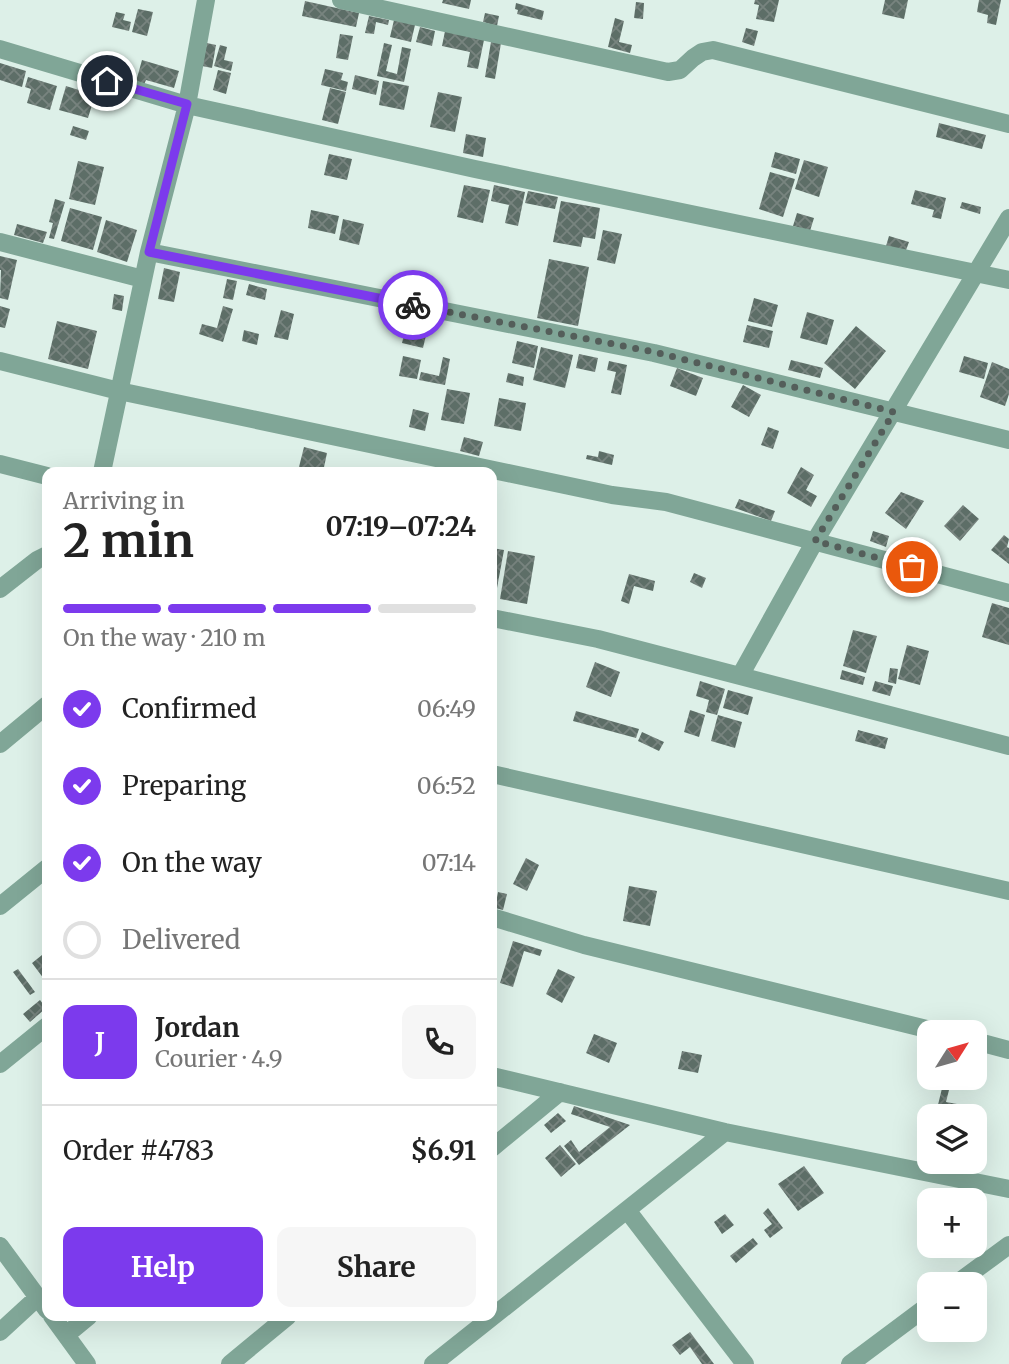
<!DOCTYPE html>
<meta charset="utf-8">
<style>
body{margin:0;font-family:Merriweather,serif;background:#f6f6f6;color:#222;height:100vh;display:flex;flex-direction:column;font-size:26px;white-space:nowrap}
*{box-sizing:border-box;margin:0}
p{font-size:23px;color:#767676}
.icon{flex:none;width:38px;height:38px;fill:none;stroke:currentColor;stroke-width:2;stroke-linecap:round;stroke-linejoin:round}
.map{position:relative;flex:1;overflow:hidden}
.details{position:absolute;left:42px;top:467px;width:455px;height:854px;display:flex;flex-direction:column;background:#fff;border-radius:14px;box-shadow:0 7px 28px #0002}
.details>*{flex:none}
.needle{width:46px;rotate:53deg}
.fabs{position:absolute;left:917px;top:1020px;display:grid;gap:14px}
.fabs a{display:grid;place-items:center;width:70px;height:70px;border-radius:14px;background:#fff;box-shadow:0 7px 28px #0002;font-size:35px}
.pin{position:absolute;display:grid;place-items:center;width:60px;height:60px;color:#fff;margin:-30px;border:4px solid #fff;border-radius:50%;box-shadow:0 2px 7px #0007}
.courier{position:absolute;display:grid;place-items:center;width:70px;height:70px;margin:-35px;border:5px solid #7c3aed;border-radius:50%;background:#fff;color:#222;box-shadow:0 2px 9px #0007}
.headline em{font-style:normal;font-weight:700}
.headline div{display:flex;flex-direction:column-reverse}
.headline{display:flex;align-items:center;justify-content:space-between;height:119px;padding:0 21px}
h1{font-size:46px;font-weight:700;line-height:52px}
.bar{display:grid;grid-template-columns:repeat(4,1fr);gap:10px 7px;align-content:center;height:84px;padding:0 21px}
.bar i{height:9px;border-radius:5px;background:#e0e0e0}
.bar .active{background:#7c3aed}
.bar p{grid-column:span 4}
.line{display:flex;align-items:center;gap:18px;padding:0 21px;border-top:2px solid #e0e0e0}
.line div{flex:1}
.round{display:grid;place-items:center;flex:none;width:74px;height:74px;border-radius:14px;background:#f6f6f6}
ol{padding:0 21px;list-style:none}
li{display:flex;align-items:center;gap:21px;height:77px}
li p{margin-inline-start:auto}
li .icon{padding:7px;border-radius:50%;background:#7c3aed;color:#fff;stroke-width:4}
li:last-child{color:#767676}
li i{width:38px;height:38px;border:4px solid #e0e0e0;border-radius:50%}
.primary-button{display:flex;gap:14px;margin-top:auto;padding:14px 21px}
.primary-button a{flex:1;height:80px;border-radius:14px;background:#7c3aed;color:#fff;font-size:28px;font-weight:700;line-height:80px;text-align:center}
.primary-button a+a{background:#f6f6f6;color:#222}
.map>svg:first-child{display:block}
.building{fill:url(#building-cross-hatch)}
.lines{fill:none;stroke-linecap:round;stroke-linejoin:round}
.minor{stroke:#80a697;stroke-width:18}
.done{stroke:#545e5a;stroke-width:7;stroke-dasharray:0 12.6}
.route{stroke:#7c3aed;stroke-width:9}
</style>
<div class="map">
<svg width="1009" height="1364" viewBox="0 0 1009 1364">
<defs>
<pattern id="building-cross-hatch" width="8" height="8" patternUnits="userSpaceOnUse" patternTransform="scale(1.75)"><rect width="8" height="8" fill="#5d6e67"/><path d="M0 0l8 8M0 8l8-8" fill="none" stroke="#78847f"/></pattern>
</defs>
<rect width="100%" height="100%" fill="#ddf0e8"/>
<path class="building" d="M443,0H471L469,9L442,3Z
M755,0H779L774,22L756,19L759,5L754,4Z
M885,0H908L904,19L882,14Z
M979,0H1001L996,25L987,23L988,15L977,12Z
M305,1L359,13L356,27L302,16Z
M636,2L644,3L643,19L634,18Z
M516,3L544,11L542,20L517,14L518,10L515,9Z
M138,9L153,12L147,36L132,32Z
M116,12L125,14L123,20L131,22L129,31L112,27Z
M485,13L499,16L497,26L483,22Z
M369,16L389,20L388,25L376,22L374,34L365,33Z
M615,18L624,21L619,42L632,45L630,53L608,47Z
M394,20L415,25L411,42L390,37Z
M420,27L435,31L432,46L416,42Z
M746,28L758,31L754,46L742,42Z
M445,31L484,40L478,69L467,67L470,52L442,46Z
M340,34L353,36L348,60L336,58Z
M491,42L501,43L495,79L485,77Z
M207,43L216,45L212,68L202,66Z
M384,43L392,45L386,71L397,74L402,47L411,49L404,82L377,76Z
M220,45L227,47L224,60L233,62L231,71L214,66Z
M142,60L179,71L174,88L146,80L143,87L135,85Z
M0,63L26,71L22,87L0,80Z
M325,69L343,73L341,80L348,82L346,91L321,85Z
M218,70L231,73L226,94L213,90Z
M355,75L379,81L376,95L352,89Z
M28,77L57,86L50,110L27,103L31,89L25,87Z
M383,81L409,86L404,110L379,105Z
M66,86L95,95L88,118L59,110Z
M330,88L346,92L338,124L322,120Z
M438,92L462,97L455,132L430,127Z
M939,123L986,135L982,149L936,137Z
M73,126L89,131L86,140L70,135Z
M466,134L486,138L483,157L463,153Z
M775,152L800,159L796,174L771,167Z
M329,154L352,159L347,180L324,175Z
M804,160L828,167L819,197L795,189Z
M78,161L104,167L95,205L69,199Z
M770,172L795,179L783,217L759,209Z
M464,185L490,190L483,223L457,217Z
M494,185L525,192L518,226L505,223L509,205L491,201Z
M915,190L946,198L941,219L932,217L934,210L911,204Z
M528,191L558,197L555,209L525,203Z
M55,199L65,202L54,239L49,238L53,223L49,222Z
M561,201L600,208L595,239L583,237L581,247L553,242Z
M962,202L981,207L980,214L960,208Z
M70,208L102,217L93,250L61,241Z
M311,210L339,216L335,234L308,228Z
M797,213L814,218L810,231L793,226Z
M343,219L364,224L359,245L339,240Z
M106,220L137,230L127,262L97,252Z
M17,224L47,232L43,243L14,235Z
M603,230L622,234L615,264L597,260Z
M889,236L909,242L905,253L886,246Z
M0,256L17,260L8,300L0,298L1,270H0Z
M549,259L589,267L578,326L537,318Z
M164,268L180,272L174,302L158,299Z
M227,279L237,281L233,300L223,298Z
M249,284L267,289L265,300L246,295Z
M114,294L124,296L122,311L112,309Z
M754,298L778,305L772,327L748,321Z
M0,306L10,309L5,328L0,327Z
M223,306L233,309L223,342L199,334L202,324L217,328Z
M281,310L294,314L288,340L274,337Z
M807,312L834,320L827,345L800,338Z
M408,318L429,323L423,348L402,343Z
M57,321L97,331L88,369L48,359Z
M747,325L773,331L769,348L743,342Z
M856,326L886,351L855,389L824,363Z
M244,330L259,334L257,345L242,341Z
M517,341L538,346L534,368L512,363Z
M541,347L573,355L565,388L533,380Z
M579,354L598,358L595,372L576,368Z
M403,356L421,360L417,379L399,376Z
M964,356L988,363L984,379L959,372Z
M443,357L450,359L445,385L419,380L421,372L439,376Z
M791,360L823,368L820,378L788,370Z
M609,361L627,365L621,395L611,393L616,372L607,370Z
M992,362L1009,369V394L1005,406L980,397Z
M677,368L703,378L696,396L670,386Z
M508,373L524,377L523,386L506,382Z
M743,385L761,395L749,417L731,407Z
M447,389L470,393L464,424L441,420Z
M499,398L526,403L521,431L494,426Z
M413,409L429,413L425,431L409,427Z
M768,427L779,431L773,449L761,445Z
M464,437L483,442L479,456L460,451Z
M304,447L327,453L323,472L299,467Z
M599,451L614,455L612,465L586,459L587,455L598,457Z
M801,467L814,475L806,490L817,496L811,507L787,493Z
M901,492L924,501L906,529L885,513Z
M739,499L775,511L771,521L735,508Z
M963,505L979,519L960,541L944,526Z
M873,531L889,536L886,547L870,541Z
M1004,535L1009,539L1007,547L1009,548V564L991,550Z
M492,548L504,550L497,588H492Z
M508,551L535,556L527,604L500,599Z
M694,573L706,578L702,588L690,582Z
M629,574L655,581L653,591L634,586L629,604L621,601Z
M992,603L1009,608V645L982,637Z
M853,630L877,636L866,673L843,666Z
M907,645L929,651L920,685L898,679Z
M595,662L620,672L611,697L586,687Z
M890,668L898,669L896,684L888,682Z
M842,670L865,677L863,685L840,679Z
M700,681L725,689L717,715L706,712L709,700L696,696Z
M875,681L893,686L890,696L872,691Z
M728,690L753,697L748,715L723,708Z
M690,710L705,715L699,737L684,732Z
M576,711L639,729L636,738L573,721Z
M718,715L742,722L735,748L711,741Z
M858,730L888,738L885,749L855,741Z
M642,732L664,742L659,751L638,741Z
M526,858L539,865L527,891L513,884Z
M629,886L657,891L650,926L623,921Z
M498,892L507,894L503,910L495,908Z
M513,941L542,950L540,956L524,951L513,987L500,983Z
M47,951V983L32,963Z
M18,969L35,992L30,995L13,972Z
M558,969L575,977L562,1003L546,994Z
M40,1000L46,1008L30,1022L23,1014Z
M594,1034L617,1043L609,1063L586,1053Z
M682,1051L702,1055L698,1073L678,1069Z
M944,1080L951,1082L946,1102L957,1104L955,1113L937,1109Z
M574,1106L630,1125L579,1165L564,1146L571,1140L579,1152L610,1127L571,1114Z
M558,1113L566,1121L551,1133L544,1125Z
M560,1145L576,1164L561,1177L545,1158Z
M804,1166L824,1193L798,1211L778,1184Z
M768,1208L783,1228L770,1238L764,1230L772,1224L763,1213Z
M725,1214L734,1225L722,1234L714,1222Z
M753,1238L758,1244L736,1263L730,1256Z
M690,1332L714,1364H702L690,1347L680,1355L672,1345Z"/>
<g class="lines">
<path class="minor" d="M341,0L668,72L680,70L693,58L702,52L713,50L1009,124
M0,49L187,105L475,169L1009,280
M0,242L143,279
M149,252L654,353L1009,440
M0,361L119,391L612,495L666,502L1009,593
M0,464L47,476
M102,472L149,252L187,105L206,0
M0,589L37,560L47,555
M492,618L598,639L1009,746
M740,676L815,541L1009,218
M0,744L47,705
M492,774L1009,891
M0,906L47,868
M492,917L584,945L939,1032
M975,1041L1009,1050
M0,1064L47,1026
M492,1076L725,1132L1009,1189
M492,1148L560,1092
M627,1210L745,1364
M0,1246L47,1310
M956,1284L1009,1245
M52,1316L87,1364
M0,1332L38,1297
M66,1335L89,1316
M230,1364L288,1316
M433,1364L725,1132
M850,1364L929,1305"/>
</g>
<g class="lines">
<path class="done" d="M413,305L654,352L894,412L815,541L912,567"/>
<path class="route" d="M107,81L187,104L149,252L413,305"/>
</g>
</svg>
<div class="fabs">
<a><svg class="needle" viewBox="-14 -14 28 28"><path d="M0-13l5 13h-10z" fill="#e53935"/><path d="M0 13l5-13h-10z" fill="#767676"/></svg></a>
<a><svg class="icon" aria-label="layers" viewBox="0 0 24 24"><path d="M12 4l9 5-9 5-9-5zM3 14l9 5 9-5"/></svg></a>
<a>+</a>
<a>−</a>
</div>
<div class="pin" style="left:912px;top:567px;background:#ea580c"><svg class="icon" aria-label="bag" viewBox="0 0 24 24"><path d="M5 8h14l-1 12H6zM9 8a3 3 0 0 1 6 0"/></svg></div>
<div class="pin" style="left:107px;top:81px;background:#1f2937"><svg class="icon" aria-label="home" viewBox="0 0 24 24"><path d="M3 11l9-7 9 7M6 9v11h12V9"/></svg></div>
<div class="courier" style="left:413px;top:305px"><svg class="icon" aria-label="bike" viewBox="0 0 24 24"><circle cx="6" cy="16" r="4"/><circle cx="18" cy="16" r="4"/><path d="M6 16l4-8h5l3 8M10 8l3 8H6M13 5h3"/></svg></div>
<section class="details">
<div class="headline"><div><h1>2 min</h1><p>Arriving in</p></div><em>07:19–07:24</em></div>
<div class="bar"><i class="active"></i><i class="active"></i><i class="active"></i><i></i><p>On the way · 210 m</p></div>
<ol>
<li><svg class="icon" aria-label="check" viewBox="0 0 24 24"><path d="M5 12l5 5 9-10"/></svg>Confirmed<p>06:49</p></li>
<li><svg class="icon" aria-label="check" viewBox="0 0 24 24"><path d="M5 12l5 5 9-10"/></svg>Preparing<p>06:52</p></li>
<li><svg class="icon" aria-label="check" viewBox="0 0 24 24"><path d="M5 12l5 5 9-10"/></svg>On the way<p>07:14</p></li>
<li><i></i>Delivered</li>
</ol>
<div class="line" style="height:126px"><b class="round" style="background:#7c3aed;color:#fff">J</b><div><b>Jordan</b><p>Courier · 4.9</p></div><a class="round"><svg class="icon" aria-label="phone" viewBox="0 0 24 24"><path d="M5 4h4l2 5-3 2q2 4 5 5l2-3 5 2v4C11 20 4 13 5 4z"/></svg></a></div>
<div class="line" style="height:91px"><div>Order #4783</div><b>$6.91</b></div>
<div class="primary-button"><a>Help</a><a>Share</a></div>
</section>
</div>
